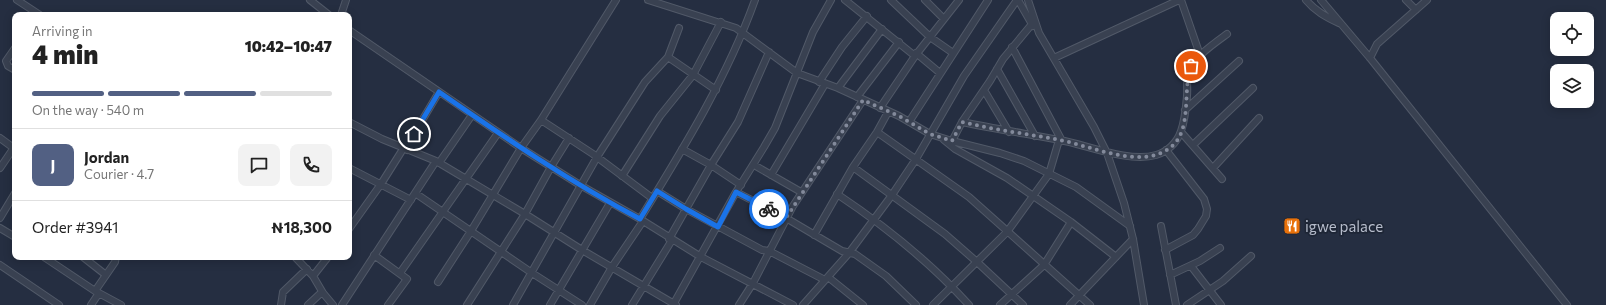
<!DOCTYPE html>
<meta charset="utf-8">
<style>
body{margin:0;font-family:Commissioner,sans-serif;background:#f2f2f2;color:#222;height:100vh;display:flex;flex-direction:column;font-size:15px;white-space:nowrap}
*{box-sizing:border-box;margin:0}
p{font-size:13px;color:#767676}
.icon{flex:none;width:22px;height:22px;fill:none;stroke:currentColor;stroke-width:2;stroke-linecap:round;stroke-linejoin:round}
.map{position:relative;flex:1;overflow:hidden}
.panel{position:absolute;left:12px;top:12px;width:340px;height:248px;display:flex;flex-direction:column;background:#fff;border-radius:8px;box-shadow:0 2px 10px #0003}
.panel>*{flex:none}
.buttons{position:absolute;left:1550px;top:12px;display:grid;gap:8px}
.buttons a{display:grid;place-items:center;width:44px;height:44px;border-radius:8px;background:#fff;box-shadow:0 2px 10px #0003;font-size:20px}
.pin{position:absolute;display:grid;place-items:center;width:34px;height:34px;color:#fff;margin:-17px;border:2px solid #fff;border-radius:50%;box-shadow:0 1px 4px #0007}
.courier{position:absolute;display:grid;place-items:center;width:40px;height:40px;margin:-20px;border:3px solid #1a73e8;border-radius:50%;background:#fff;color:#222;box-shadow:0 1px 5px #0007}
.summary em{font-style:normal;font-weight:800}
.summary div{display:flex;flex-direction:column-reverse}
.summary{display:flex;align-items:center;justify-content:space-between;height:68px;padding:0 20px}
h1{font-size:26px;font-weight:800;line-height:30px}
.bar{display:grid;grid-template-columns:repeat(4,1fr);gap:6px 4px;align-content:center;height:48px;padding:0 20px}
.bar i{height:5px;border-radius:3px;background:#e0e0e0}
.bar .on{background:#526083}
.bar p{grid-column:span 4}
.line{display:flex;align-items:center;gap:10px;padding:0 20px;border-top:1px solid #e0e0e0}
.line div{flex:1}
.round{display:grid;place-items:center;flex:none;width:42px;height:42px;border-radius:8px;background:#f2f2f2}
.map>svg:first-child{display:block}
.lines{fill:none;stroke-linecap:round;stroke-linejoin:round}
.street-casing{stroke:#515968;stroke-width:8}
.street{stroke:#394151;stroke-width:6}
.done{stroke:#838a9b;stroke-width:4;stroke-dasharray:0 7.2}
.route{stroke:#1a73e8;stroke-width:5}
.labels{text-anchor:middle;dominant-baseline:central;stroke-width:3.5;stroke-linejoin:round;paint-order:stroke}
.poi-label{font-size:15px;fill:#b6bccb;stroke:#1e2636;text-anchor:start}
</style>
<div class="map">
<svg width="1606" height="305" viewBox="0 0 1606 305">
<rect width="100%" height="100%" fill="#252e41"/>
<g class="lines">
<g class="street-casing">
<path id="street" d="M17,0L40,15
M310,0L329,15
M648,0L736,28L797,73L838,88L899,116L930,134L952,141L1000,153L1024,161L1076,187L1130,226
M845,0L915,56
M891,0L930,37L953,53
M925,0L944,19
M1018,0L1033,26
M1028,0L1039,33L1094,127L1107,153L1124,203L1133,239L1144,305
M1181,0L1200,55
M1306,0C1315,11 1326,17 1339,23
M1321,0L1370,58L1567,305
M1406,0L1416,10
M341,15L346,0
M349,30L521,148L580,185L640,219L701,257L793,305
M1012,47L1062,141
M15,48L6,61L8,66L15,70
M916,53L940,73
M668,57L716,90
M1054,58L1179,0
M1370,58L1377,44L1427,0
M997,69L1035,136
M819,82L842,47L867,16
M838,88L882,29
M984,90L1009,132
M857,97L899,42
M880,108L915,56L959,0
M1185,110L1239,61
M541,120L593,154L652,198
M349,122L382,139L436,161L525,214L582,250L676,305
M909,122L988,0
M962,122C995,129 1028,134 1060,140C1087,145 1129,163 1156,155C1167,152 1177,143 1181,131C1185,120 1186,107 1187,96C1188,86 1185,74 1191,66C1197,55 1216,42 1227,34
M877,132L969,197L1090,305
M1181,132L1222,179
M0,138L15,149
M944,140L955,149L1007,178L1071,222L1116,257
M952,141L962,122L990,81L1003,59L1032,24
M1193,145L1253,88
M682,149L711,165L741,185
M407,150L414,134L439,92
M439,163L472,115
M754,165L801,192
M853,167L945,234L977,262L1023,305
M0,168L15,146
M349,168L411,200
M1213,168L1259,118
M771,175L825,84
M622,176L660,116L693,75L721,22
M657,191L686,209L762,250L769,251L825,280
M736,192L786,218L842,251L855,254L886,276L916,305
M415,193L532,273L582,305
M837,194C885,226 930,262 969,305
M0,218L15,193
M640,219C683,149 727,78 755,0
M1161,226L1176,305
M0,228L15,237
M349,229L381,184L403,149
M814,235L853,167L877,132L888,112
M669,239L711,165L738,122L769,52
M1165,250L1193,235L1198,229L1206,216L1207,209L1204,199L1166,150
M374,255L407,279L388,305
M44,257L95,291L121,305
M83,257L106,275
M295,257L313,276L323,293L333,305
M0,265L59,305
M1191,266L1221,305
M400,273L498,133
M1170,275L1200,261L1220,248
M313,276L328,257
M828,277L863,305
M438,282L471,231L521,148L541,120L616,0
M95,291L115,262L116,257
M91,305L99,293
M281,305L283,292L307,269
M308,305L322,292
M342,305L436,161
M467,305L525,214L551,167L569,138
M513,305L597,157L645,82L668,57L679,28
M550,305L610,203
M590,305L612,267L643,221
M632,305L672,240
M673,305L736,192L764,147L775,128L813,32L831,0
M739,305L753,283L793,206L863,100
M803,305L849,253L892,195L916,159L964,76L1017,0
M933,305L1007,232L1049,174L1059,140
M1000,305L1044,265L1071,222
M1070,305L1133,239
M1187,305L1223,281L1251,256"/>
</g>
<use href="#street" class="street"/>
</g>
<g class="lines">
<path class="done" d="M769,209L786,218L863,100L899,116L930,134L952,141L962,122C995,130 1028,134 1060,140C1088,146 1115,158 1144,157C1155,156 1168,152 1176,142C1191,123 1183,88 1191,66"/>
<path class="route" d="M414,134L439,92C504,137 570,182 640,219L657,191L686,209L718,227L736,192L769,209"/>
</g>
<defs>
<g id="restaurant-square" transform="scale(0.9)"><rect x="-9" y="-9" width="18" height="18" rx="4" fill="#e8710a" stroke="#1e2636"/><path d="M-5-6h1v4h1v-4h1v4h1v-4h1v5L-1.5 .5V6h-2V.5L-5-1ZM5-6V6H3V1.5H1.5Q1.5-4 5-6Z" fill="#fff"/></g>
</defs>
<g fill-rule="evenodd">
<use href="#restaurant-square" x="1292" y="226"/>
</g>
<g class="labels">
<g class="poi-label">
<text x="1305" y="226">igwe palace</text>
</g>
</g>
</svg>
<div class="buttons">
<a><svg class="icon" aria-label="locate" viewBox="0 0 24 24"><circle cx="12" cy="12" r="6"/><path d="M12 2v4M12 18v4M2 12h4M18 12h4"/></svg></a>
<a><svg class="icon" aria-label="layers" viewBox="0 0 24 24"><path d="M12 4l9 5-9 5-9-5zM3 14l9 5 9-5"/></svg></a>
</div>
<div class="pin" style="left:1191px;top:66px;background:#ea580c"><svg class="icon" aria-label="bag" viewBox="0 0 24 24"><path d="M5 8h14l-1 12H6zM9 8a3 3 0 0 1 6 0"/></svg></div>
<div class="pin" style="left:414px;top:134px;background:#1f2937"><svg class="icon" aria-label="home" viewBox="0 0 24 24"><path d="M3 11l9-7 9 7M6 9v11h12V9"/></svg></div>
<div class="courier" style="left:769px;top:209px"><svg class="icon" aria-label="bike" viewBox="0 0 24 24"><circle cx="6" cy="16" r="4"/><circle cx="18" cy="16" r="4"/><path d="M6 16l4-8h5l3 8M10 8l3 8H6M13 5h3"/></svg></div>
<section class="panel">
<div class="summary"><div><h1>4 min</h1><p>Arriving in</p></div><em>10:42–10:47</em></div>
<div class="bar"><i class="on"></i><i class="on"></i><i class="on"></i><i></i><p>On the way · 540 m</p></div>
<div class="line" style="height:72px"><b class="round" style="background:#526083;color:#fff">J</b><div><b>Jordan</b><p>Courier · 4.7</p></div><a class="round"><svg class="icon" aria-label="chat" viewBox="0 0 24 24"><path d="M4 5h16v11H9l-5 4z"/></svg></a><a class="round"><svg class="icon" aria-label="phone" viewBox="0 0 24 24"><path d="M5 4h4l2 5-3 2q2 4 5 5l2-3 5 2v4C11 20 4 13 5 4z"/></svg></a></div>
<div class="line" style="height:52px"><div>Order #3941</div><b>₦18,300</b></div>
</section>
</div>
